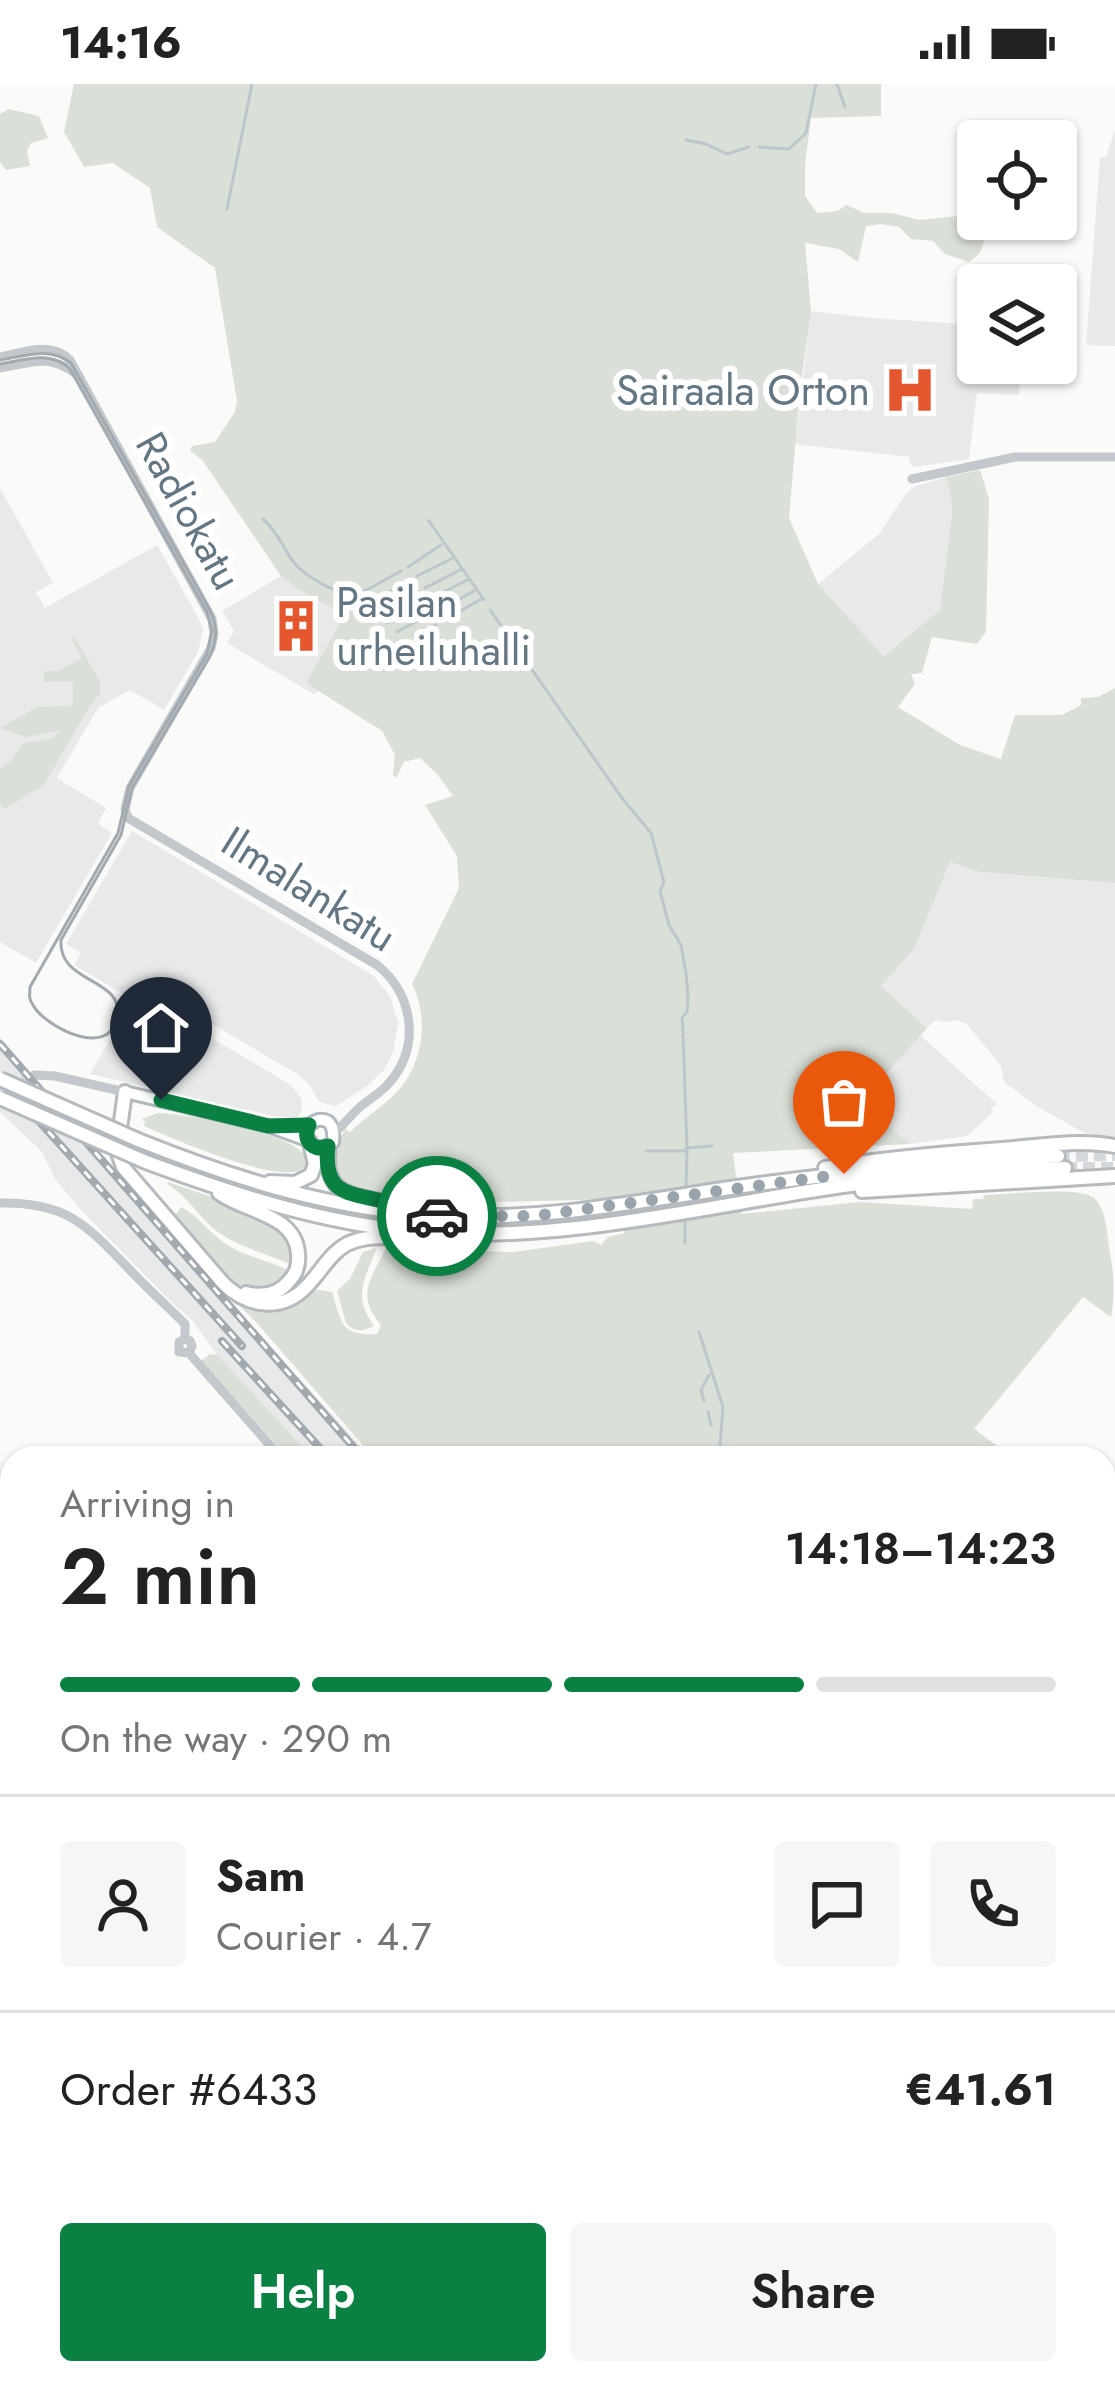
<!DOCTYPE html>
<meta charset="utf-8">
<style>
body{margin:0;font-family:Jost,sans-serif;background:#f6f6f6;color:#222;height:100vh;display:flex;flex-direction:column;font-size:45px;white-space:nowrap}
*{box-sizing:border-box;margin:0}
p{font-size:39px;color:#767676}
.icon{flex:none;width:66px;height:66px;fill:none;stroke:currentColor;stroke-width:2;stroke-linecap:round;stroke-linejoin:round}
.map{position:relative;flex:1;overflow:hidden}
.panel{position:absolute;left:0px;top:1362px;width:1116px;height:939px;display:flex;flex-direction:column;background:#fff;border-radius:36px 36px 0 0;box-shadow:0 3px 9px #0004}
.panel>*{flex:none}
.controls{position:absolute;left:957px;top:36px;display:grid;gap:24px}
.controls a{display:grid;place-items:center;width:120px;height:120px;border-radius:12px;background:#fff;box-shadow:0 3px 9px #0004;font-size:60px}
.pin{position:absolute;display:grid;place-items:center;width:102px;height:102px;color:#fff;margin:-123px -51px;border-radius:50% 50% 50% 0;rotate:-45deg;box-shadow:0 0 12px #0007}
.pin .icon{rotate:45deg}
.courier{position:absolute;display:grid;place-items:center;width:120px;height:120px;margin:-60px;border:9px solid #0b8043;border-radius:50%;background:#fff;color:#222;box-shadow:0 3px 15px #0007}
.head em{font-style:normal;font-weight:600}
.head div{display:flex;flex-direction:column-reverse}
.head{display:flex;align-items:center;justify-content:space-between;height:204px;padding:0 60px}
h1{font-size:78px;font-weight:600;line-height:90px}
.bar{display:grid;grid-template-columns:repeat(4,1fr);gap:18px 12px;align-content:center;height:144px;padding:0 60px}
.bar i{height:15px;border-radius:9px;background:#e0e0e0}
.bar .on{background:#0b8043}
.bar p{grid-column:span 4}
.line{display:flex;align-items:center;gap:30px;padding:0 60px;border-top:3px solid #e0e0e0}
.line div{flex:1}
.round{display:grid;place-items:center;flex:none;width:126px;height:126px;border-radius:12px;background:#f6f6f6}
.action{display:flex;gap:24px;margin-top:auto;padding:24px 60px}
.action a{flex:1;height:138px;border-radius:12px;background:#0b8043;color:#fff;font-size:48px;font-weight:600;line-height:138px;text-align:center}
.action a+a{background:#f6f6f6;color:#222}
.status{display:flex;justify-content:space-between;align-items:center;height:84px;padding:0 60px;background:#fff;direction:ltr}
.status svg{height:33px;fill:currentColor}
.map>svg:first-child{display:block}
.built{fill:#e8e9e9}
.green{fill:#dadfd7}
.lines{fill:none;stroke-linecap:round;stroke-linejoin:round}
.stream{stroke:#bbc7cb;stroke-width:3}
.tertiary-tunnel{stroke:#d5d9db;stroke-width:9;stroke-dasharray:9 4.5;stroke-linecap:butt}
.primary-tunnel{stroke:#d5d9db;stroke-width:12;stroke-dasharray:12 6;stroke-linecap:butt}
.secondary-casing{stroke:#b3babf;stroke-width:16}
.primary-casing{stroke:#b5babe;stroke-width:18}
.trunk-casing{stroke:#b4b9bd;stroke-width:18}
.tertiary{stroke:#c3c8cc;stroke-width:9}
.secondary{stroke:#fff;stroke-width:10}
.primary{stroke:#fff;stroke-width:12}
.trunk{stroke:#fff;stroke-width:12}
.tram{stroke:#a2aab0;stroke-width:3}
.rail-casing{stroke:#a2aab0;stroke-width:8}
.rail{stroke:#fff;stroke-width:3;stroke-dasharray:9;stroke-linecap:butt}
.primary-bridge-casing{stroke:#b5babe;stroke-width:18;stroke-linecap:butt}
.primary-bridge{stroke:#fff;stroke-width:12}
.done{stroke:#99a4ac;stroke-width:12;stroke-dasharray:0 21.6}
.route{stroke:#0b8043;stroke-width:15}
.labels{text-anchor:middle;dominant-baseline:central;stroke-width:12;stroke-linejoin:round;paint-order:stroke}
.poi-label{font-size:42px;fill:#657683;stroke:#fff;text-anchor:end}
.street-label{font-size:42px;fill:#657683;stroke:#fff}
</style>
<div class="status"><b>14:16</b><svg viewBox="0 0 49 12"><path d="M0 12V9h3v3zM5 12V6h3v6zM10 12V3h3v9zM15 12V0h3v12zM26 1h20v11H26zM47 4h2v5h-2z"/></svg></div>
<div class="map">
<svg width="1115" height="2299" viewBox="0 0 1115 2299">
<rect width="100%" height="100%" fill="#fafaf8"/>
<path class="built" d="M1115,46V262L1086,261L1100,74L1106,73Z
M811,227L872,234L978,241V279L1026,280L1020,290L1019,311L977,309L969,375L915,383L910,380L909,373L795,360Z
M946,393L951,412L952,428L940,526L882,572L818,500L879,450L905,411L915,402Z
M0,404L53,499L36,508L45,524L157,461L199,535L203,546L198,568L164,626L130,606L98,624L57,694L106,724L98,740L112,749L36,879L0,858Z
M281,492L299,506L358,538L315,611L227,559L234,547L222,527Z
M132,747L374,892L390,913L398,938L393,968L384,986L367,1002L336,1022L319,1018L309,1000L297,990L185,924L158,931L74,881L81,869L66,860Z
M950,778L980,788L1115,799V1052L1086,1050L1038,1023L1004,998L1001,982L967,940L955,936L945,938L936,936L927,944L881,902L914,865Z
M131,921L198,961L205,950L291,1001L301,1014L302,1027L298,1033L293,1034L274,1032L90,990Z
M920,951L997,1020L991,1025L993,1028L967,1052L910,1060L861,1018Z
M0,953L260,1252L372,1374H310L217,1271L192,1236L173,1220L82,1127L55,1095L42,1068L0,1028Z
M0,1680L12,1684V2159L0,2161Z"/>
<path class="green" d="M74,0H881V32L811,34L805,81V112L817,129L837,127L847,121L864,129H892L919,136L978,130V135H984L989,144L980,169L969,178L945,170L933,157L911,155L899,143L881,140L866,142L858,178L839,165L805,159L811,227L800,305L789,434L818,500L883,572L940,526L952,428L951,412L946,393L980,386L989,415L986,548L977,560L932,553L922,589L911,590L915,600L898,623L960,661L1001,675L1015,631H1062L1081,621V614L1098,613L1115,604V799L980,788L950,778L914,865L881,902L927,944L861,1018L910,1060L733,1069L741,1130L860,1118L972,1125L973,1115H983L984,1111C1004,1111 1083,1101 1095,1115C1107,1127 1107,1153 1110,1169C1114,1191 1115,1212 1111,1233L1083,1213L974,1345L1014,1374H374L256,1238L227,1210L241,1221L264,1225L312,1205L332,1208C342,1239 340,1252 377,1250L381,1241C355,1211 371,1195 386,1164L514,1168L593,1157L601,1161L608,1153L625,1149L619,1115L451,1119L370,1113L339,1099L331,1074L345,1045L350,1048C364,1034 381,1024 395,1010C423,982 430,935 412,900L459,804L457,772L425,721L453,712L437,690L420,674L404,678L396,694L393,691L395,671L382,647L306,599L345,531L299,506L281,492L203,377L190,366L192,362L215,358L235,328L237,317L215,184L157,143L150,104L113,79L84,83L64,48Z
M9,25L39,32L48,54L31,59L27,67L30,82L6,86L0,78V30Z
M74,552L100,598V610L90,622L44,701L6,724L3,723L0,718V684L11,677L23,659L53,654L62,646L26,653L0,644L37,623L73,622V598H44V587H58L82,574L71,554Z
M157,1029C179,1028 304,1051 306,1075C310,1116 162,1050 144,1042L145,1038L142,1035Z
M169,1098C202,1111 253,1123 280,1145C291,1155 293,1168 292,1181C268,1170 240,1164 218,1148C199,1134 188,1112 167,1100Z
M181,1123C198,1131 210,1150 226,1160C245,1173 269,1176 290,1187C251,1243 198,1163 173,1134Z
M379,1163L376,1165C365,1196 352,1211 374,1242C364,1247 355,1249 346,1239L337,1207L350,1195L363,1168Z
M210,1270L217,1271L313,1374H288L201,1277Z
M12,2184V2289H736L731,2299H0V2185Z"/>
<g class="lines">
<path class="stream" d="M837,0L845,23
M686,56L706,60L727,70L749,63
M759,63L789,65L806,49L816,0
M227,125L252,0
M263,435C276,446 282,461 292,476C305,494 332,505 352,514L401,487
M429,437L484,516
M408,483L441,461
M417,492L453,474
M425,504L460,486
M444,508L469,495
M362,523L408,498
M490,526L622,714L651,749L664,798L660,807L669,841L681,861L686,889L688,912L687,928L682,934L683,947
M438,527L474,507
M370,534L417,508
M443,537L483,514
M387,539L425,519
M397,548L430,530
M414,552L436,541
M683,950L687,1064L712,1062
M646,1067H684L687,1064L686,1106
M685,1159V1131
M699,1248L723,1323L719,1374
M704,1317L701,1306L709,1291
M708,1328L711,1341
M716,2299L719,2289"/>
<path class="tertiary-tunnel" d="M0,1010L13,999L34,991"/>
<path class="primary-tunnel" d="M1058,1072L1115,1071
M1065,1084H1115"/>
<g class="secondary-casing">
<path id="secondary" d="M125,1008L268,1042L307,1056
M276,1042C286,1042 298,1044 308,1041C312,1040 314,1037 318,1036C333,1034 334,1047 333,1058L323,1064L314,1062L306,1051L309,1041"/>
</g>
<g class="primary-casing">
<path id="primary" d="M125,1008L117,1066L123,1083L223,1199C247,1223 282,1229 307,1202C321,1188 329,1170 347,1160C365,1151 384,1154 404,1152
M138,1056C238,1096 339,1128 448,1132C544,1136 636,1118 730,1104C839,1088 948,1079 1058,1072
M329,1062C321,1116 358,1110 396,1121
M146,1078C235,1111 324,1140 419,1148C552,1158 680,1128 810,1107C894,1093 980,1088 1065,1084
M825,1084C884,1074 943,1069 1002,1065C1038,1062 1079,1055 1115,1062
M270,1098L295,1099L311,1091L315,1080L310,1059
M862,1107L1115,1092
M219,1109C244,1128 296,1130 298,1170C299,1180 296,1190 289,1197C278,1211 262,1213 246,1209"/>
</g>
<g class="trunk-casing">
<path id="trunk" d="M1104,1706L1115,1692
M1104,1732L1115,1718
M738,2299L742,2289
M762,2299L766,2289
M778,2299L781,2289"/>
</g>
<path class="tertiary" d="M0,273C24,268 51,257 70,276L212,535L214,550L211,564L130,704L125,725L128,734L377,881C413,910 421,961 390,998C382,1008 371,1014 361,1022C352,1030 344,1040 335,1049
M0,284C32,279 48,269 76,290
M912,395L1015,373H1115
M34,991L55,992L125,1008
M0,1119C68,1118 86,1141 130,1186C148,1205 167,1222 185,1240V1255L190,1257L192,1262L189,1269
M185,1255L179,1258V1268L189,1269L281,1374
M1104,1755L1115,1742
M0,2175L12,2174
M808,2299L811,2289"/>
<use href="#secondary" class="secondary"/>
<use href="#primary" class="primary"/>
<use href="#trunk" class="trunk"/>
<path class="tram" d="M0,276C25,272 50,262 71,279L210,526C218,543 217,557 209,574L132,704L121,751L61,856C58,901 126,893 117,934C108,976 44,942 33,921C28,914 30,911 30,903L118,749L129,702L207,570L212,547L207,528L70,285C50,266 25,276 0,280"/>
<g class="rail-casing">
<path id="rail" d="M0,960L363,1374
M0,994L242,1262
M222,1257L329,1374
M1104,2015L1115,2021"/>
</g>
<use href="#rail" class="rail"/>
<g class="primary-bridge-casing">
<path id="primary-bridge" d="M0,995L138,1056
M0,1014L146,1078"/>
</g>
<use href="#primary-bridge" class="primary-bridge"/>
</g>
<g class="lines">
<path class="done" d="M437,1132H534L844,1090"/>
<path class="route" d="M161,1016L268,1042L309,1041C304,1051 307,1061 318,1064L328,1062C322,1114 352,1108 390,1119C407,1124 419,1130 437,1132"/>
</g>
<defs>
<g id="hospital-bare" transform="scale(4.14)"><path d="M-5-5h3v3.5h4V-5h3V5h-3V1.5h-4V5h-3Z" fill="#e4572e" stroke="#fff" stroke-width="2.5" paint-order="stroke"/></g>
<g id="building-bare" transform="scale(4.14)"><path d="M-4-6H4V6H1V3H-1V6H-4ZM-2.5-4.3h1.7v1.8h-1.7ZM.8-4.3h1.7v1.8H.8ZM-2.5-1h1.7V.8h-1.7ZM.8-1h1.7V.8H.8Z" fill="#e4572e" stroke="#fff" stroke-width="2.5" paint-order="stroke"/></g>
</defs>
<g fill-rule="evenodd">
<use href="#hospital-bare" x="910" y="306"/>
<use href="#building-bare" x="296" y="542"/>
</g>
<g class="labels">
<g class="poi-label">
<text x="870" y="306">Sairaala Orton</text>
<text x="336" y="518" text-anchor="start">Pasilan<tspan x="336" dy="48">urheiluhalli</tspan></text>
</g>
<g class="street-label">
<text transform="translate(189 427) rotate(61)">Radiokatu</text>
<text transform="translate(309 805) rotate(32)">Ilmalankatu</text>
</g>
</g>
</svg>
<div class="controls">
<a><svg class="icon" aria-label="locate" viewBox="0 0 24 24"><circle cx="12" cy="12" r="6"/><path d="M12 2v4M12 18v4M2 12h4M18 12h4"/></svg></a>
<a><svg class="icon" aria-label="layers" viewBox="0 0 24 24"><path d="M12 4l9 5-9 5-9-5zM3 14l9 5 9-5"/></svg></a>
</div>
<div class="pin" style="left:844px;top:1090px;background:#ea580c"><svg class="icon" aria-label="bag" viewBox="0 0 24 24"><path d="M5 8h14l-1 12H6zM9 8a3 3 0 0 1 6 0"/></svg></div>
<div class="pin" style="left:161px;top:1016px;background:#1f2937"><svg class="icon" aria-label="home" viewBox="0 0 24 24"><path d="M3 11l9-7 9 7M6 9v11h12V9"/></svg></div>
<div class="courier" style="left:437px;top:1132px"><svg class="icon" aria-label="car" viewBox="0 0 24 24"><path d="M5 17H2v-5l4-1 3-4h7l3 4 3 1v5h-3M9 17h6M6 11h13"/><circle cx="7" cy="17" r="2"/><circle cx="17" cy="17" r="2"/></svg></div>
<section class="panel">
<div class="head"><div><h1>2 min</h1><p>Arriving in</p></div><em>14:18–14:23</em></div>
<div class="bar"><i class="on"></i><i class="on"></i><i class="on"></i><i></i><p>On the way · 290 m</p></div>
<div class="line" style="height:216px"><a class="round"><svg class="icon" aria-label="person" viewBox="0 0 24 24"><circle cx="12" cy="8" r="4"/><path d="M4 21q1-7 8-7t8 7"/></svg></a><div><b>Sam</b><p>Courier · 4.7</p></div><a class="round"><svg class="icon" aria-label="chat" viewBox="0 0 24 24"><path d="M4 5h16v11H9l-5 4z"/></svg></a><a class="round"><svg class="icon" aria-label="phone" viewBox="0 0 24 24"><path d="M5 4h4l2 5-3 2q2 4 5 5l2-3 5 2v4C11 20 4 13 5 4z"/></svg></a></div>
<div class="line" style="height:156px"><div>Order #6433</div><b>€41.61</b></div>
<div class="action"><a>Help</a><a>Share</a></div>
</section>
</div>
